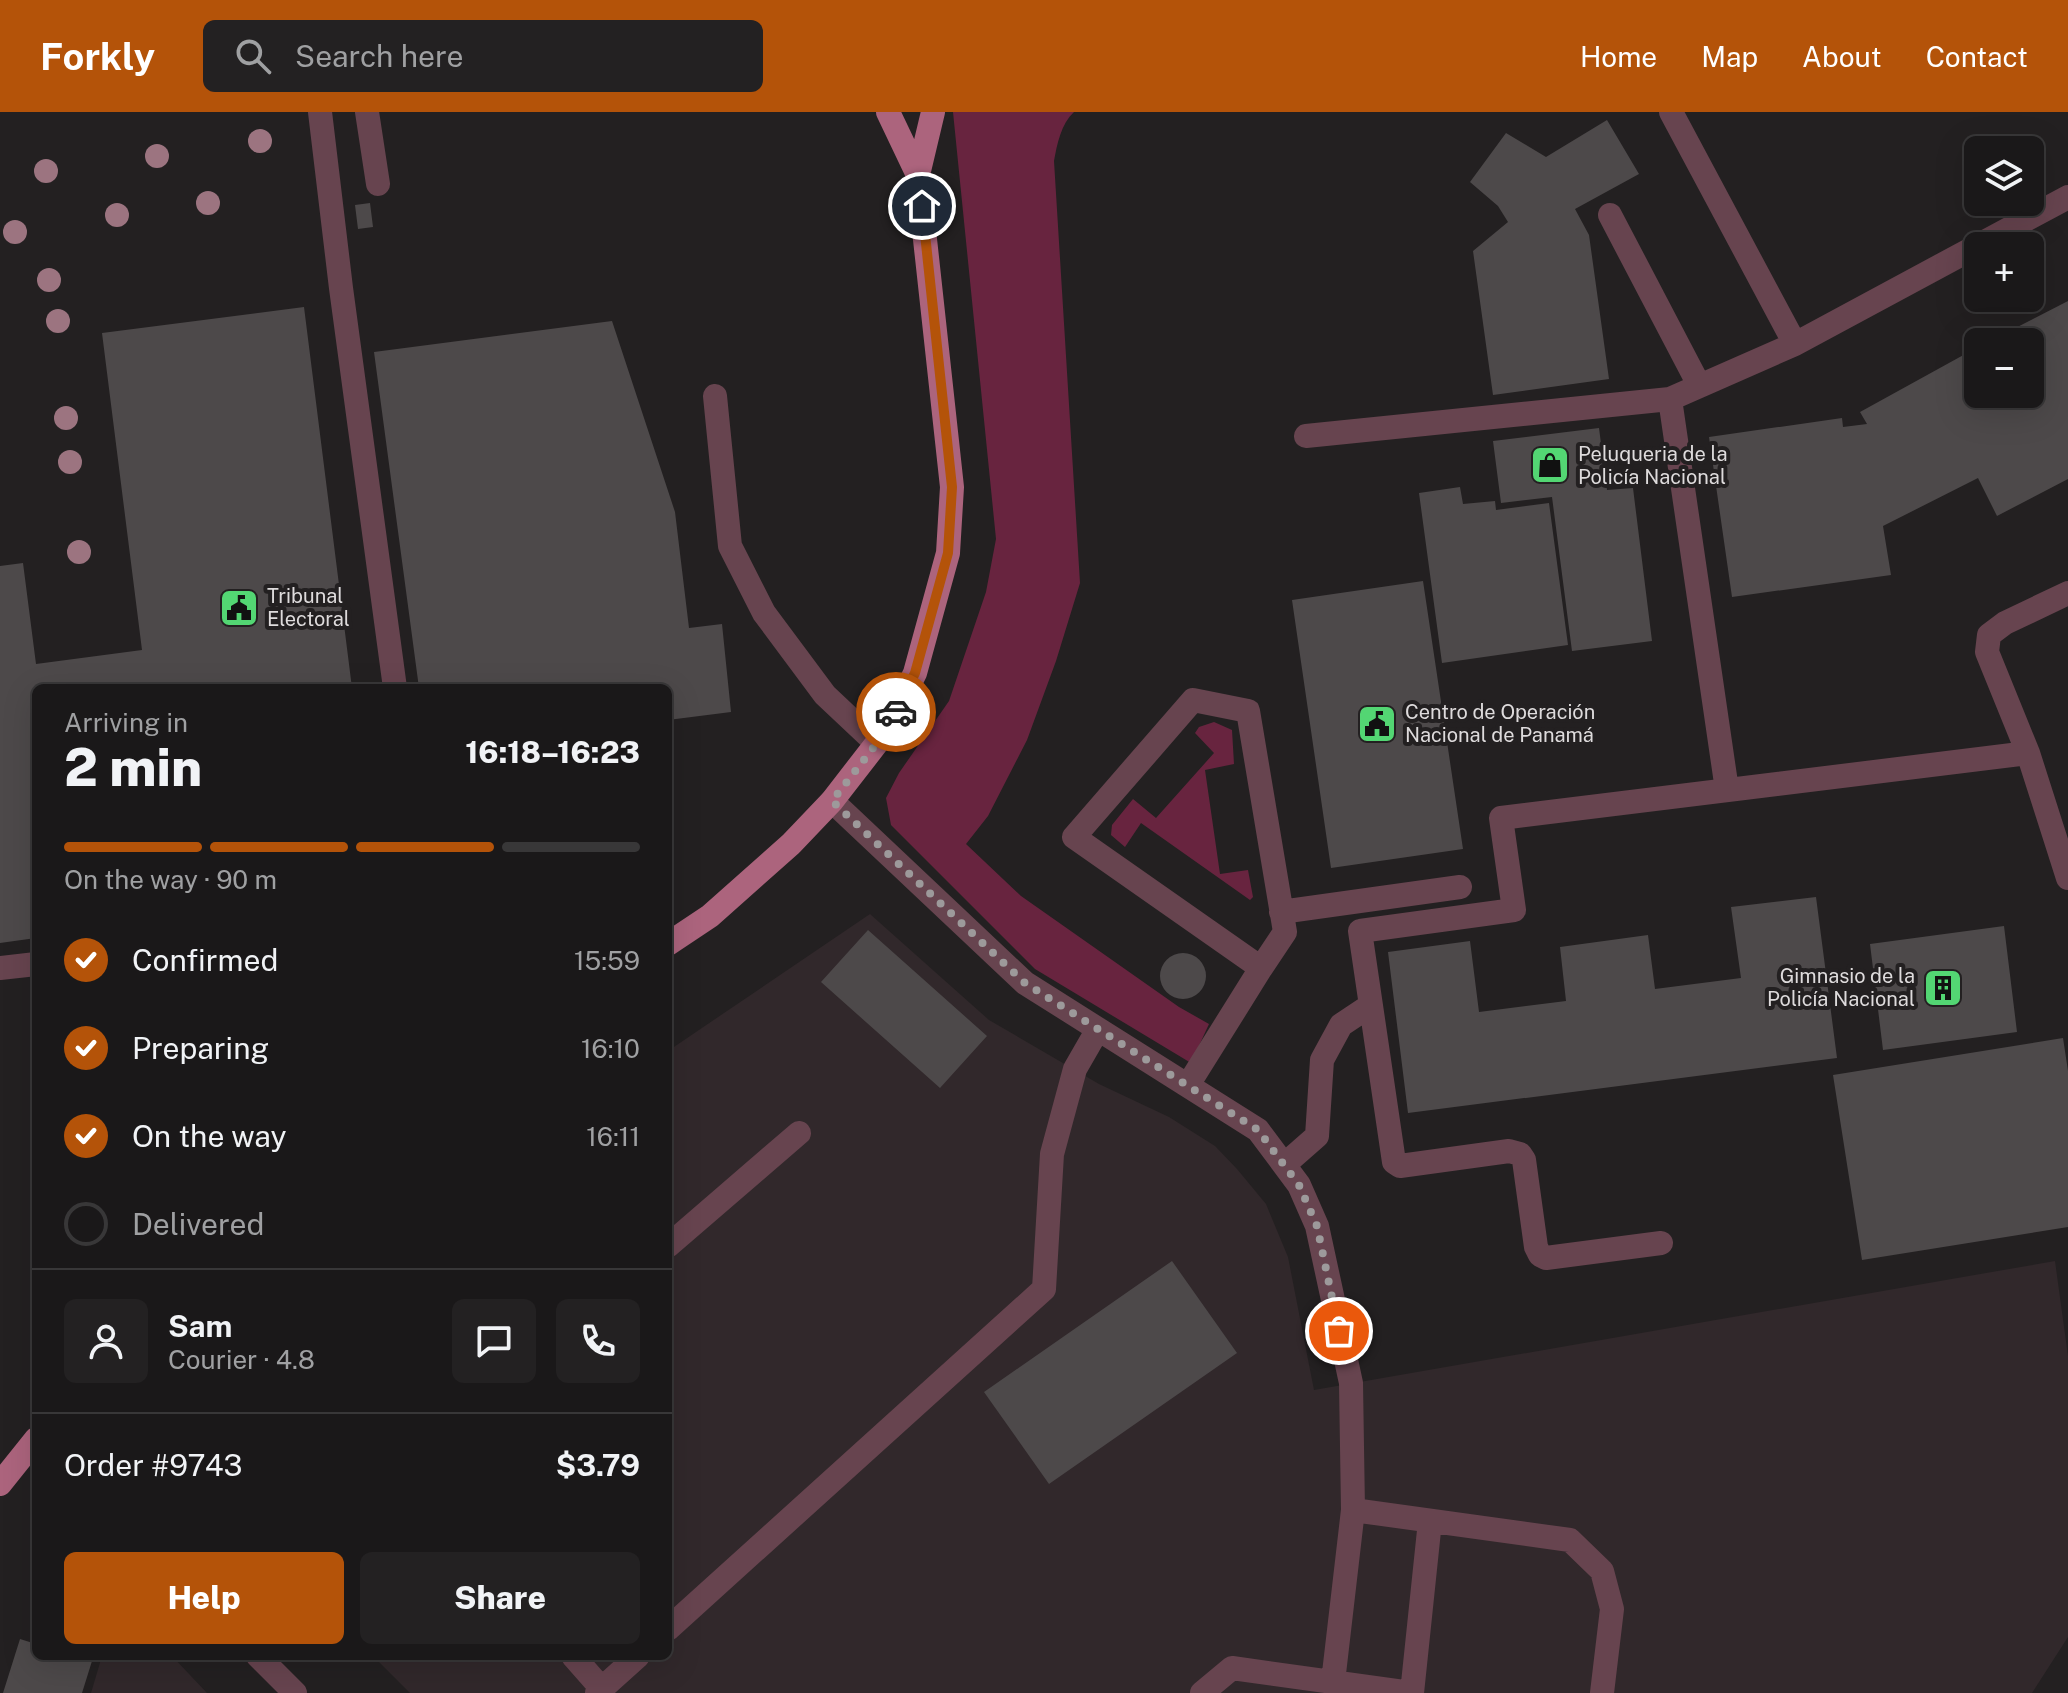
<!DOCTYPE html>
<meta charset="utf-8">
<style>
body{margin:0;font-family:"Public Sans",sans-serif;background:#232122;color:#f1f3f6;height:100vh;display:flex;flex-direction:column;font-size:30px;white-space:nowrap}
*{box-sizing:border-box;margin:0}
p{font-size:26px;color:#9fa0a2}
.icon{flex:none;width:44px;height:44px;fill:none;stroke:currentColor;stroke-width:2;stroke-linecap:round;stroke-linejoin:round}
.map{position:relative;flex:1;overflow:hidden}
.details{position:absolute;left:32px;top:572px;width:640px;height:976px;display:flex;flex-direction:column;background:#1a1819;border-radius:12px;box-shadow:0 8px 32px #0002,0 0 0 2px #383738}
.details>*{flex:none}
.buttons{position:absolute;left:1964px;top:24px;display:grid;gap:16px}
.buttons a{display:grid;place-items:center;width:80px;height:80px;border-radius:12px;background:#1a1819;box-shadow:0 8px 32px #0002,0 0 0 2px #383738;font-size:40px}
.pin{position:absolute;display:grid;place-items:center;width:68px;height:68px;color:#fff;margin:-34px;border:4px solid #fff;border-radius:50%;box-shadow:0 2px 8px #0007}
.courier{position:absolute;display:grid;place-items:center;width:80px;height:80px;margin:-40px;border:6px solid #b45309;border-radius:50%;background:#fff;color:#222;box-shadow:0 2px 10px #0007}
.overview em{font-style:normal;font-weight:800}
.overview div{display:flex;flex-direction:column-reverse}
.overview{display:flex;align-items:center;justify-content:space-between;height:136px;padding:0 32px}
h1{font-size:52px;font-weight:800;line-height:60px}
.bar{display:grid;grid-template-columns:repeat(4,1fr);gap:12px 8px;align-content:center;height:96px;padding:0 32px}
.bar i{height:10px;border-radius:6px;background:#383738}
.bar .current{background:#b45309}
.bar p{grid-column:span 4}
.line{display:flex;align-items:center;gap:20px;padding:0 32px;border-top:2px solid #383738}
.line div{flex:1}
.round{display:grid;place-items:center;flex:none;width:84px;height:84px;border-radius:12px;background:#232122}
ol{padding:0 32px;list-style:none}
li{display:flex;align-items:center;gap:24px;height:88px}
li p{margin-inline-start:auto}
li .icon{padding:8px;border-radius:50%;background:#b45309;color:#fff;stroke-width:4}
li:last-child{color:#9fa0a2}
li i{width:44px;height:44px;border:4px solid #383738;border-radius:50%}
.action{display:flex;gap:16px;margin-top:auto;padding:16px 32px}
.action a{flex:1;height:92px;border-radius:12px;background:#b45309;color:#fff;font-size:32px;font-weight:800;line-height:92px;text-align:center}
.action a+a{background:#232122;color:#f1f3f6}
header{display:flex;align-items:center;gap:48px;box-sizing:border-box;height:112px;padding:0 40px;background:#b45309;color:#fff}
header strong{font-size:38px}
nav{display:flex;gap:44px;margin-inline-start:auto;font-size:28px}
.search{width:560px;height:72px;background:#232122;display:flex;align-items:center;gap:20px;box-sizing:border-box;padding:0 28px;border-radius:12px;color:#9fa0a2;font-size:30px}
.map>svg:first-child{display:block}
.built{fill:#31282b}
.green{fill:#68243f}
.building{fill:#4d494a}
.lines{fill:none;stroke-linecap:round;stroke-linejoin:round}
.minor{stroke:#67444f;stroke-width:24}
.major{stroke:#ac647d;stroke-width:24}
.tree{fill:#9c7480}
.done{stroke:#9d9a9b;stroke-width:8;stroke-dasharray:0 14.4}
.route{stroke:#b45309;stroke-width:10}
.labels{text-anchor:middle;dominant-baseline:central;stroke-width:8;stroke-linejoin:round;paint-order:stroke}
.poi-label{font-size:20px;fill:#dedbdc;stroke:#232021;text-anchor:start}
</style>
<header>
<strong>Forkly</strong>
<div class="search"><svg class="icon" aria-label="search" viewBox="0 0 24 24"><circle cx="10" cy="10" r="6"/><path d="M15 15l6 6"/></svg>Search here</div>
<nav><a>Home</a><a>Map</a><a>About</a><a>Contact</a></nav>
</header>
<div class="map">
<svg width="2068" height="1581" viewBox="0 0 2068 1581">
<rect width="100%" height="100%" fill="#232021"/>
<path class="built" d="M870,802L989,908L1099,972L1169,1005L1215,1034L1237,1057L1266,1092L1288,1145L1314,1278L2055,1149L2068,1244V1525L2032,1581H410L373,1544H668V939Z
M102,1544H172L207,1581H91Z"/>
<path class="green" d="M953,0H1074C1061,12 1057,32 1054,49L1080,471L1056,549L1027,628L988,704L966,732L1021,784L1179,895L1209,912L1191,951L1035,857L891,713L886,686L899,661L949,589L986,480L996,427Z
M1214,610L1232,618L1234,652L1205,658L1220,762L1248,758L1253,785L1250,788L1141,711L1125,735L1111,723L1112,713L1133,687L1156,706L1214,641L1195,621L1199,615Z"/>
<path class="building" d="M1607,8L1639,62L1575,97L1589,123L1609,267L1493,283L1473,139L1508,110L1498,94L1470,70L1506,21L1546,45Z
M370,91L373,115L358,117L355,93Z
M2068,189V367L1997,404L1978,366L1883,414L1891,463L1732,485L1709,325L1842,306L1843,315L1867,312L1860,300L1978,235V282H2030V230H1988Z
M304,195L352,576H36V826L0,831V454L23,451L36,552L142,538L102,221Z
M612,209L675,400L689,516L722,512L731,600L668,608V576H419L374,240Z
M1599,316L1607,378L1633,376L1652,529L1572,539L1552,385L1501,391L1493,329Z
M1460,375L1463,392L1495,389L1496,398L1549,391L1568,533L1442,551L1419,381Z
M1423,469L1463,737L1331,756L1292,488Z
M1816,785L1837,946L1408,1001L1388,840L1470,829L1479,900L1566,889L1560,835L1648,823L1655,877L1741,866L1731,795Z
M2004,814L2017,920L1883,938L1870,832Z
M868,818L987,924L940,976L821,870Z
M1160 864a23 23 0 1 1 46 0a23 23 0 1 1-46 0Z
M2063,926L2068,959V1115L1862,1148L1833,963Z
M1172,1149L1237,1241L1049,1372L984,1280Z
M20,1527L36,1532V1544H75L92,1549L82,1581H3Z"/>
<g class="lines">
<path class="minor" d="M320,0L341,176L395,576
M367,0L378,72
M1671,0L1795,232
M1610,103L1699,273
M715,284L730,434L764,501L825,583L876,631
M1306,324L1670,287
M2068,481L2005,511L1989,523L1987,540L2028,641L2068,766
M1193,588L1248,599L1285,820L1261,856L1074,725Z
M1727,678L1670,287L1795,232L2068,85
M832,689L1025,871L1258,1018L1299,1073L1317,1114L1351,1271L1353,1398L1333,1570
M1281,800L1460,775
M0,856L36,852
M1188,973L1261,856
M1284,1053L1317,1024L1322,948L1341,913L1371,893
M1661,1131L1546,1146L1540,1143L1536,1135L1524,1048L1520,1042L1509,1039L1400,1054L1394,1050L1360,819L1514,798L1501,706L2028,641
M668,1134L799,1021
M1353,1398L1570,1428L1602,1459L1612,1497L1602,1581
M668,1517L1044,1177L1052,1042L1075,957L1098,917
M258,1544L295,1581
M573,1544L602,1577
M597,1581L638,1544
M1202,1581L1232,1556L1411,1581
M1412,1581L1430,1409"/>
<path class="major" d="M888,0L918,63
M668,832L710,804L791,732L832,689L887,618L915,561L948,441L952,375L918,63L933,0
M0,1372L36,1327"/>
</g>
<g class="tree">
<circle cx="260" cy="29" r="12"/>
<circle cx="157" cy="44" r="12"/>
<circle cx="46" cy="59" r="12"/>
<circle cx="208" cy="91" r="12"/>
<circle cx="117" cy="103" r="12"/>
<circle cx="15" cy="120" r="12"/>
<circle cx="49" cy="168" r="12"/>
<circle cx="58" cy="209" r="12"/>
<circle cx="66" cy="306" r="12"/>
<circle cx="70" cy="350" r="12"/>
<circle cx="79" cy="440" r="12"/>
</g>
<g class="lines">
<path class="done" d="M896,600L887,618L832,689L1025,871L1258,1018L1299,1073L1317,1114L1339,1219"/>
<path class="route" d="M896,600L915,561L948,441L952,375L922,94"/>
</g>
<defs>
<g id="shop-square" transform="scale(2)"><rect x="-9" y="-9" width="18" height="18" rx="4" fill="#53d673" stroke="#232021"/><path d="M-5-2.5h2.3a2.7 3.5 0 0 1 5.4 0H5L5.5 6h-11ZM-1.5-2.5h3a1.5 2.3 0 0 0-3 0Z" fill="#111"/></g>
<g id="civic-square" transform="scale(2)"><rect x="-9" y="-9" width="18" height="18" rx="4" fill="#53d673" stroke="#232021"/><path d="M-.6-6.5H3V-4.5H.6V-3L4-1V1h2V6H-6V1h2V-1L-.6-3ZM-1.2 2.5V6h2.4V2.5Z" fill="#111"/></g>
<g id="building-square" transform="scale(2)"><rect x="-9" y="-9" width="18" height="18" rx="4" fill="#53d673" stroke="#232021"/><path d="M-4-6H4V6H1V3H-1V6H-4ZM-2.5-4.3h1.7v1.8h-1.7ZM.8-4.3h1.7v1.8H.8ZM-2.5-1h1.7V.8h-1.7ZM.8-1h1.7V.8H.8Z" fill="#111"/></g>
</defs>
<g fill-rule="evenodd">
<use href="#shop-square" x="1550" y="353"/>
<use href="#civic-square" x="239" y="496"/>
<use href="#civic-square" x="1377" y="612"/>
<use href="#building-square" x="1943" y="876"/>
</g>
<g class="labels">
<g class="poi-label">
<text x="1578" y="342">Peluqueria de la<tspan x="1578" dy="23">Policía Nacional</tspan></text>
<text x="267" y="484">Tribunal<tspan x="267" dy="23">Electoral</tspan></text>
<text x="1405" y="600">Centro de Operación<tspan x="1405" dy="23">Nacional de Panamá</tspan></text>
<text x="1915" y="864" text-anchor="end">Gimnasio de la<tspan x="1915" dy="23">Policía Nacional</tspan></text>
</g>
</g>
</svg>
<div class="buttons">
<a><svg class="icon" aria-label="layers" viewBox="0 0 24 24"><path d="M12 4l9 5-9 5-9-5zM3 14l9 5 9-5"/></svg></a>
<a>+</a>
<a>−</a>
</div>
<div class="pin" style="left:1339px;top:1219px;background:#ea580c"><svg class="icon" aria-label="bag" viewBox="0 0 24 24"><path d="M5 8h14l-1 12H6zM9 8a3 3 0 0 1 6 0"/></svg></div>
<div class="pin" style="left:922px;top:94px;background:#1f2937"><svg class="icon" aria-label="home" viewBox="0 0 24 24"><path d="M3 11l9-7 9 7M6 9v11h12V9"/></svg></div>
<div class="courier" style="left:896px;top:600px"><svg class="icon" aria-label="car" viewBox="0 0 24 24"><path d="M5 17H2v-5l4-1 3-4h7l3 4 3 1v5h-3M9 17h6M6 11h13"/><circle cx="7" cy="17" r="2"/><circle cx="17" cy="17" r="2"/></svg></div>
<section class="details">
<div class="overview"><div><h1>2 min</h1><p>Arriving in</p></div><em>16:18–16:23</em></div>
<div class="bar"><i class="current"></i><i class="current"></i><i class="current"></i><i></i><p>On the way · 90 m</p></div>
<ol>
<li><svg class="icon" aria-label="check" viewBox="0 0 24 24"><path d="M5 12l5 5 9-10"/></svg>Confirmed<p>15:59</p></li>
<li><svg class="icon" aria-label="check" viewBox="0 0 24 24"><path d="M5 12l5 5 9-10"/></svg>Preparing<p>16:10</p></li>
<li><svg class="icon" aria-label="check" viewBox="0 0 24 24"><path d="M5 12l5 5 9-10"/></svg>On the way<p>16:11</p></li>
<li><i></i>Delivered</li>
</ol>
<div class="line" style="height:144px"><a class="round"><svg class="icon" aria-label="person" viewBox="0 0 24 24"><circle cx="12" cy="8" r="4"/><path d="M4 21q1-7 8-7t8 7"/></svg></a><div><b>Sam</b><p>Courier · 4.8</p></div><a class="round"><svg class="icon" aria-label="chat" viewBox="0 0 24 24"><path d="M4 5h16v11H9l-5 4z"/></svg></a><a class="round"><svg class="icon" aria-label="phone" viewBox="0 0 24 24"><path d="M5 4h4l2 5-3 2q2 4 5 5l2-3 5 2v4C11 20 4 13 5 4z"/></svg></a></div>
<div class="line" style="height:104px"><div>Order #9743</div><b>$3.79</b></div>
<div class="action"><a>Help</a><a>Share</a></div>
</section>
</div>
